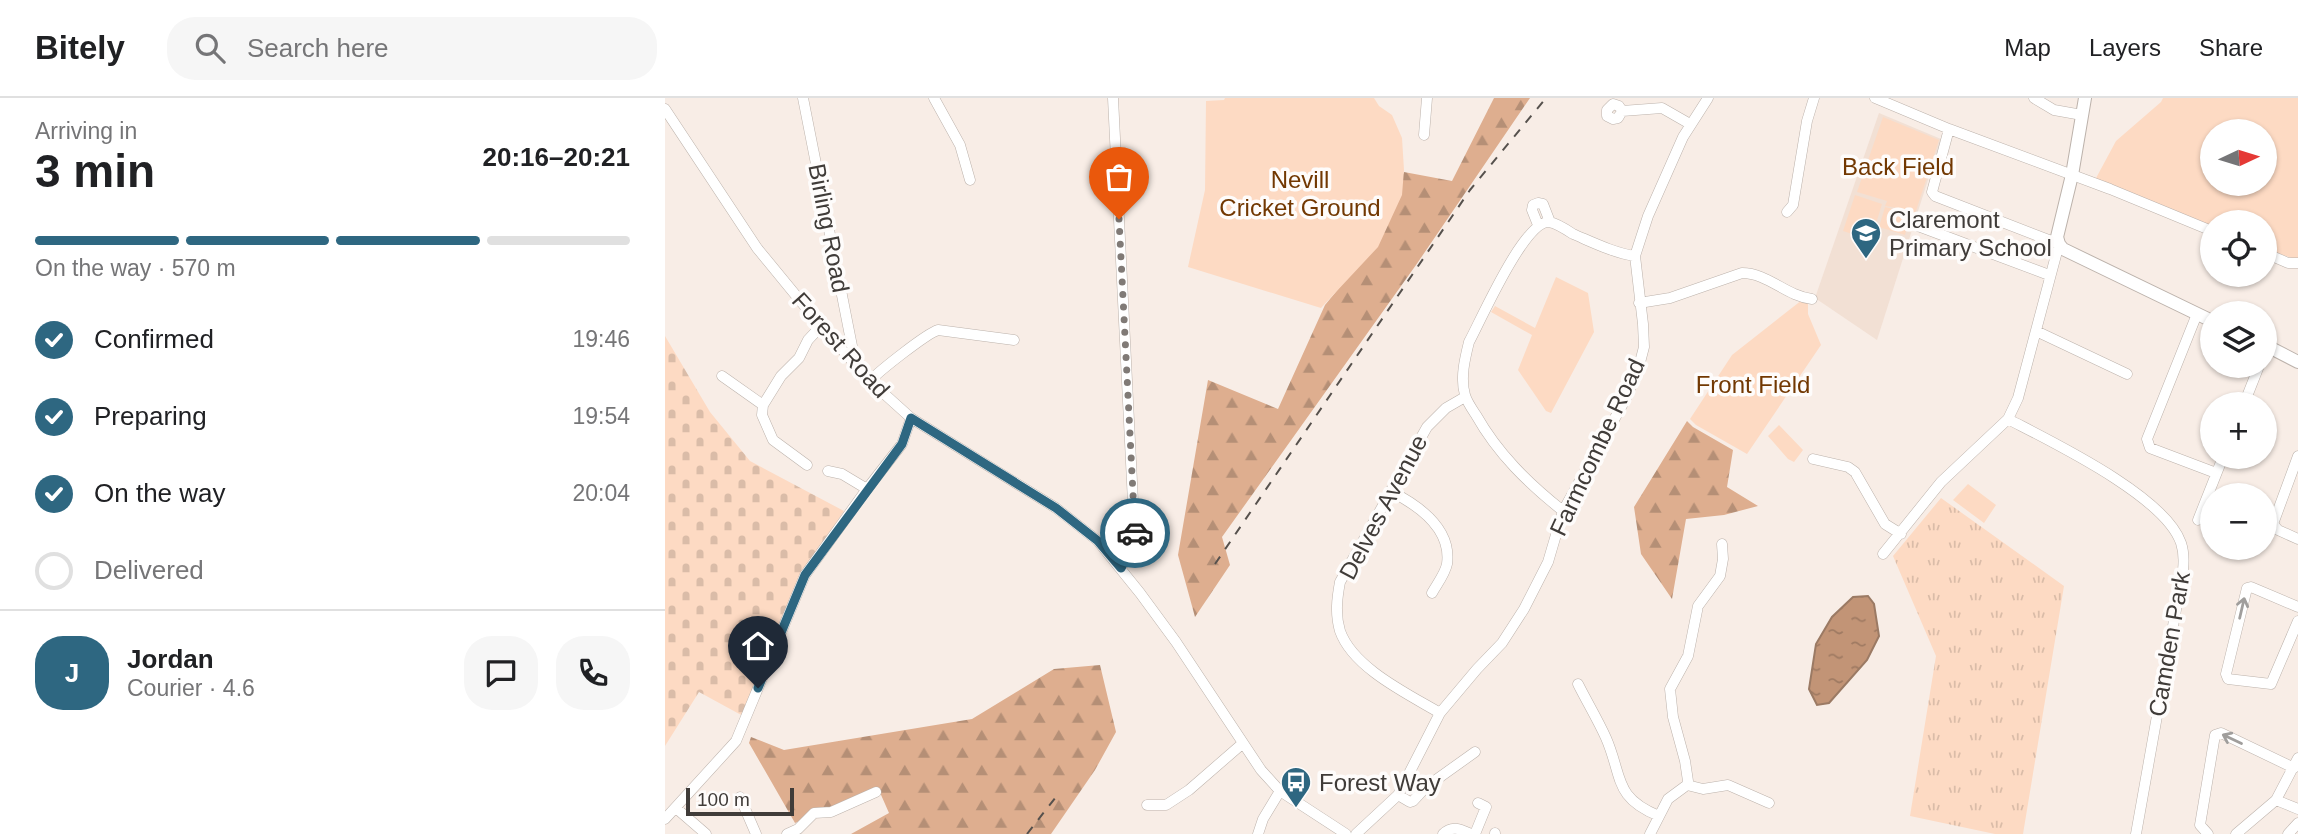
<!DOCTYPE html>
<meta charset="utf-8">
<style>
body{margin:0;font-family:Helvetica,sans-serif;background:#f6f6f6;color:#202124;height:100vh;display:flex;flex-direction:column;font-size:26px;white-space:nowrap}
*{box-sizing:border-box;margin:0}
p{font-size:23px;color:#757577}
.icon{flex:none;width:38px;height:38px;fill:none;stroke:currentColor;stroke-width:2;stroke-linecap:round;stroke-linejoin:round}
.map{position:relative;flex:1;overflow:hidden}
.panel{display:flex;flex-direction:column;background:#fff;width:665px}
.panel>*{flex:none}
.needle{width:46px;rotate:86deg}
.controls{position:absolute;left:1535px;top:21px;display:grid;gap:14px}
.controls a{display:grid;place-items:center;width:77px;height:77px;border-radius:50%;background:#fff;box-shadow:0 2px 5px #0004;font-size:35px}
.scale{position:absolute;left:21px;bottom:18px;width:108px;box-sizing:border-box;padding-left:7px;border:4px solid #403c39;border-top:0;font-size:19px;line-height:24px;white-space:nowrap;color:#403c39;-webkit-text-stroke:5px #fefcfb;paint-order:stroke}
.pin{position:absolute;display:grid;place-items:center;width:60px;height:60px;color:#fff;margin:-72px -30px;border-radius:50% 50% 50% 0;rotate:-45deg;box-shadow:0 0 7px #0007}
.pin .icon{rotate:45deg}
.courier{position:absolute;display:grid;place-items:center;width:70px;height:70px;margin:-35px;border:5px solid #2e6781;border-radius:50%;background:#fff;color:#222;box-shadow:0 2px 9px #0007}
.summary em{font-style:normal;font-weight:700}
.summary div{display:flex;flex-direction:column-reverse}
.summary{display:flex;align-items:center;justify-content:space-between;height:119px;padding:0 35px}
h1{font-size:46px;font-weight:700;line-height:52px}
.bar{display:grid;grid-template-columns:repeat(4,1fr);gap:10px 7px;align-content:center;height:84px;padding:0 35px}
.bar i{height:9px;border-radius:5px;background:#e0e0e0}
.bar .on{background:#2e6781}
.bar p{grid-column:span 4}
.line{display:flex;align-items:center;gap:18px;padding:0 35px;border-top:2px solid #e0e0e0}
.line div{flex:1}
.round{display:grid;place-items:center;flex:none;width:74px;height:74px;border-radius:28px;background:#f6f6f6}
ol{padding:0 35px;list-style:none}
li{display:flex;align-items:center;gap:21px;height:77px}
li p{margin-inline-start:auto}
li .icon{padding:7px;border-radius:50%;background:#2e6781;color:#fff;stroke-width:4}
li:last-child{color:#757577}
li i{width:38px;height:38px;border:4px solid #e0e0e0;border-radius:50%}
header{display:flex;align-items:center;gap:42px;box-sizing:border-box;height:98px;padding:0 35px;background:#fff;border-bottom:2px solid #e0e0e0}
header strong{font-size:33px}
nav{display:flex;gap:38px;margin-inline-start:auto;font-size:24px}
.search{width:490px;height:63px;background:#f6f6f6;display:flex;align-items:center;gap:18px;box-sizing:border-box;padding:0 24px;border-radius:28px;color:#757577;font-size:26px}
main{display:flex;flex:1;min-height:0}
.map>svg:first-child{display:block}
.built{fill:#f2e0d4}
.grass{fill:url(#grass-tufts)}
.forest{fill:url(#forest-firs)}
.cemetery{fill:url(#cemetery-stones)}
.green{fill:#fddac3;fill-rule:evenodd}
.water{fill:url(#water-ripples);stroke:#9b7a64;stroke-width:2}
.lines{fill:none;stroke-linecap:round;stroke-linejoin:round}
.minor-casing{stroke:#bcb2ab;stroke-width:11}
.major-casing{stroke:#bcb2ab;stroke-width:14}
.minor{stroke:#fff;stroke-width:10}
.major{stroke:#fff;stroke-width:12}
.rail{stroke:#56514d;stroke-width:2;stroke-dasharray:9 9;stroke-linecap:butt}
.oneway{stroke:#a09e9c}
.done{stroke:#807a76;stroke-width:7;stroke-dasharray:0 12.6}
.route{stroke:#2e6781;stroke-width:9}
.labels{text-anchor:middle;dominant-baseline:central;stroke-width:7;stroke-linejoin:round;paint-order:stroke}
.park-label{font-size:24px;fill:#723802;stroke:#fefcfb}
.poi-label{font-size:24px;fill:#403c39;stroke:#fefcfb;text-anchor:start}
.street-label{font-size:24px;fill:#403c39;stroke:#fefcfb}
</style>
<header>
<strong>Bitely</strong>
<div class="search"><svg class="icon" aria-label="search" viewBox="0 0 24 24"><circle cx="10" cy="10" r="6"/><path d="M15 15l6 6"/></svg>Search here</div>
<nav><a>Map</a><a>Layers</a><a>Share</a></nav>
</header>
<main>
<section class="panel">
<div class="summary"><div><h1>3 min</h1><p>Arriving in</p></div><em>20:16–20:21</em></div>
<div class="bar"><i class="on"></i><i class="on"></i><i class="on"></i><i></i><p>On the way · 570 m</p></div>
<ol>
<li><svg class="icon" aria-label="check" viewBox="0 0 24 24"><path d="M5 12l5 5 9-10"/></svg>Confirmed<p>19:46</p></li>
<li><svg class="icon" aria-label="check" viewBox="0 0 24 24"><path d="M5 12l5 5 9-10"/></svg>Preparing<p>19:54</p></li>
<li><svg class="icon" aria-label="check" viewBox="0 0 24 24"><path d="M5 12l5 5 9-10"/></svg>On the way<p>20:04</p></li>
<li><i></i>Delivered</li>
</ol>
<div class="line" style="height:126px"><b class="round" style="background:#2e6781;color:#fff">J</b><div><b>Jordan</b><p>Courier · 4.6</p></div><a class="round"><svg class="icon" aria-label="chat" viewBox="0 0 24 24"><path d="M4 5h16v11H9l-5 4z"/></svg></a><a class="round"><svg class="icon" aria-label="phone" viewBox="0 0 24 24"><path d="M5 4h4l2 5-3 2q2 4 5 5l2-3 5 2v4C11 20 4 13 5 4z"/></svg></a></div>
</section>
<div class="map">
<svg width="1633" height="736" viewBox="0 0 1633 736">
<defs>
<pattern id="grass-tufts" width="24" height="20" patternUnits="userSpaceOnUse" patternTransform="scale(1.75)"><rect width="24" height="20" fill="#fddac3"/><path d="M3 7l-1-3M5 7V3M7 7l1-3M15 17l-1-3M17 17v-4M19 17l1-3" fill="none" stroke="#dabca8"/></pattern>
<pattern id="forest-firs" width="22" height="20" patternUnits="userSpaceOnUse" patternTransform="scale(1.75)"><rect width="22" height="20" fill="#deae8f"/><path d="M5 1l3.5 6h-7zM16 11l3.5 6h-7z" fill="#b58f76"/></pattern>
<pattern id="cemetery-stones" width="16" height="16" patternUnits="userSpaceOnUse" patternTransform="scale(1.75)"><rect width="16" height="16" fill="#fddac3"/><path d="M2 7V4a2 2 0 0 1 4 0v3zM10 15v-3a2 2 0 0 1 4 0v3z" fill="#dabca8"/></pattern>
<pattern id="water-ripples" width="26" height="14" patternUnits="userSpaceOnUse" patternTransform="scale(1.75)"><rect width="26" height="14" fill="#c29476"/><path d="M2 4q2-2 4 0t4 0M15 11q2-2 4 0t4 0" fill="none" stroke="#9f7a62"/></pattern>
</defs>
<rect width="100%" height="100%" fill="#f8ede6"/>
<path class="built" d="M1214,15L1276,41L1212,242L1150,200Z"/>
<path class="grass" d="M1276,400L1399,488L1358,736H1330L1245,718L1271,558L1228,458Z"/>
<path class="forest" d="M829,0H865L751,167L557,439L565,467L530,519L513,457L543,282L613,311L660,207L709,148L739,74L787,83Z
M1022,323L1028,329L1068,352L1062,389L1093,408L1059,417L1021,421L1007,501L976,456L969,409Z
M435,567L451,634L430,672L386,736H186L224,715L213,690L130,725L84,645L86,639L119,652L307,621L389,571Z"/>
<path class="cemetery" d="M0,238L45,314L85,363L179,413L141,470L78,618L34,594L0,648Z"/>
<path class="green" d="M560,0H709L714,8L727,17L737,40L739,72L737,97L713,149L656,210L523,169L540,92L541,3L559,2Z
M1498,0H1633V162L1600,151V124H1547V130L1430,82L1451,43L1496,4ZM1547,33H1600V86H1547Z
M1218,19L1274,42L1251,113L1246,117H1240L1238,111L1220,108L1222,103L1192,94Z
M1190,97L1217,106L1206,142L1178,133Z
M1220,109L1237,113L1238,118L1244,119L1240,137L1214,129Z
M891,179L923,195L929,234L886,315L881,313L853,272L867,237L826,214L830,208L870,230Z
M1137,202L1143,204V216L1156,247L1082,356L1031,327L1025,321L1067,257Z
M1114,327L1138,352L1129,364L1123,361L1103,338Z
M1303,386L1331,407L1319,425L1288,402Z"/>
<path class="water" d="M1203,498L1209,506L1214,538L1202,562L1164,605L1152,607L1144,591L1151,546L1167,519L1188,499Z"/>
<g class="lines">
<g class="minor-casing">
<path id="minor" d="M138,0L188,253L186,260
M269,0L295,47L305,82
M448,0L470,445L456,470
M1210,0L1284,31L1445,91L1547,133
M1369,0L1389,12L1417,17
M0,11L92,150L156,228L205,283L246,320L391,410L433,443L475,495L511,544L596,672L615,693L681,736
M957,13L953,20L948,21L942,18V12L948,6L954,8L957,13L997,10L1025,26
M759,37L762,0
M1122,114L1128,107L1142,23L1149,0
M873,127L867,112L868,107L873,105L878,106L885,124
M1253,128L1384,177
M1600,155L1623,165H1633
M974,205L1005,200L1077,175C1103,175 1121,198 1147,201
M1532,216L1482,341L1485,350L1551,375
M1371,233L1462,276
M57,278L98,307
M205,283C214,273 261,236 273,232L349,242
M1579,306L1594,268
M1343,321C1387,344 1500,398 1516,445C1519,454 1519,463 1518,472L1471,736
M1633,358L1608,426L1613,432L1633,441
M1148,361L1183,369L1190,374L1220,426L1236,436
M142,367L108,342L97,317L98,307L116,278L134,260L143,242L156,228
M163,373L177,376L202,391
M725,393C753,407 787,430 782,466C780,476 772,486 767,495
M898,413C863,385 833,356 811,317C807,311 802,304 800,297C795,280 800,260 804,244C816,222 859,123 884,124C891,125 902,132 908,136C927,144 949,155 970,158
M1533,422L1558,359
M1218,456L1276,384L1343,321L1353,300L1394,146L1270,98L1267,94L1284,31
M1633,509L1586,489L1582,490L1561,576L1563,581L1606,586L1633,523
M913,586C922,604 933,622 941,640C958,679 948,699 994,718
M775,615C743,596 688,570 675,533C670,516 672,500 675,484L762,329L781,310L800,299
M1022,687L1038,691L1063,687L1104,705
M733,697L745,704L748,703L761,689L810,654
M75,699L91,736
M1611,702L1633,711
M482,707H501L524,692L577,646
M11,710L41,736
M0,721L71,643L140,477L202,391L237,346L246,320
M122,736L133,731L149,715L166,714L211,694
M593,736L598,721L615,693
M691,736L733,697L775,615L812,571L837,545L859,511L883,464L898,413L960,302L973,272L979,249L978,226L970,158L983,118L1018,39L1043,0
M778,736C787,727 795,731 806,736
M810,736L821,709L813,705
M830,736V735
M985,736L1003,701L1022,687L1023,683L1020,663L1008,619L1005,591L1023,558L1033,508L1055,478L1058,461L1057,446
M1543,736L1535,727L1550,637L1556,635L1629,670
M1571,736L1611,702L1633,660
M1623,736L1633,725"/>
</g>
<g class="major-casing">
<path id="major" d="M1420,0L1407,77L1392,139L1394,146L1398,151L1547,223
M1600,247L1633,264"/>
</g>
<use href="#minor" class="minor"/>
<use href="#major" class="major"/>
<path class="rail" d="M550,466L805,92L881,0
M362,736L394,695"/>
</g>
<defs><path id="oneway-shaft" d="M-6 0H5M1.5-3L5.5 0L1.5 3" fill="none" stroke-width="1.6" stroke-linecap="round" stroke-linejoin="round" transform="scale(1.75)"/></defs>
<g class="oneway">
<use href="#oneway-shaft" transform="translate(1577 510) rotate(-77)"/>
<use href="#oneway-shaft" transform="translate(1567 641) rotate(-155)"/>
</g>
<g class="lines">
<path class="done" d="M454,121L470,435"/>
<path class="route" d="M93,590L140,477L237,346L246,320L391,410L433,443L456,470L470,445V435"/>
</g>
<defs>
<g id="school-pin" transform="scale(1.575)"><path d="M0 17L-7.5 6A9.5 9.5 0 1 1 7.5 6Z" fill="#2e6781" stroke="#fefcfb"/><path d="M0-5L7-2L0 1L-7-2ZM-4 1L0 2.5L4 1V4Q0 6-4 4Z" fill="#fff"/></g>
<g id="bus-pin" transform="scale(1.575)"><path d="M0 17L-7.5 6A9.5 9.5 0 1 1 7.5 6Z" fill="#2e6781" stroke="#fefcfb"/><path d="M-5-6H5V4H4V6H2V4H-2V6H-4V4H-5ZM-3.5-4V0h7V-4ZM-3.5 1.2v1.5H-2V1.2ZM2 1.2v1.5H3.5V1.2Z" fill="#fff"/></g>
</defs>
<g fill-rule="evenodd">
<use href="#school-pin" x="1201" y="135"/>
<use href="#bus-pin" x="631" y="684"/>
</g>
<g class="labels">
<g class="park-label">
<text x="1233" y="68">Back Field</text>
<text x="635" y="81">Nevill<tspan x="635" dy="28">Cricket Ground</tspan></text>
<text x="1088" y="286">Front Field</text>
</g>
<g class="poi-label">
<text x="1224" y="121">Claremont<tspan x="1224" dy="28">Primary School</tspan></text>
<text x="654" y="684">Forest Way</text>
</g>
<g class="street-label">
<text transform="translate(164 130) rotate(79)">Birling Road</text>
<text transform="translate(176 247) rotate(48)">Forest Road</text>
<text transform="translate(932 349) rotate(-65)">Farmcombe Road</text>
<text transform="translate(718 409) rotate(-62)">Delves Avenue</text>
<text transform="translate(1504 546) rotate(-80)">Camden Park</text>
</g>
</g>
</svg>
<div class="controls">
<a><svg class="needle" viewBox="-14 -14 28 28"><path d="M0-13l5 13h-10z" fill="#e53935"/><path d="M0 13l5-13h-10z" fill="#757577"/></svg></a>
<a><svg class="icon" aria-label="locate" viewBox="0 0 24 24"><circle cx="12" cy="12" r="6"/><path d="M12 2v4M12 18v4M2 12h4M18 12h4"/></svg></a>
<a><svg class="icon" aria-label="layers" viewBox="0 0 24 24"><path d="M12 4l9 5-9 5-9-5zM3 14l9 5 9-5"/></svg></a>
<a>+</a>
<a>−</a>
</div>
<div class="scale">100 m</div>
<div class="pin" style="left:454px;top:121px;background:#ea580c"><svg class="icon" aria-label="bag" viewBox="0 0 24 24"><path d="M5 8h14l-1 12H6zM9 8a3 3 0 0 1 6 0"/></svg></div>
<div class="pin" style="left:93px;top:590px;background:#1f2937"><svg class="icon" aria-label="home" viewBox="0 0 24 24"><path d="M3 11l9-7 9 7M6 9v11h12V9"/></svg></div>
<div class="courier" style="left:470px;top:435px"><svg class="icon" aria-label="car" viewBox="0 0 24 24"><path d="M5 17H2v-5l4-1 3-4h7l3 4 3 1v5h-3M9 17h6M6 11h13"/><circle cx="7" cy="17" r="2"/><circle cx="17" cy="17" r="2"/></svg></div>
</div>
</main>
